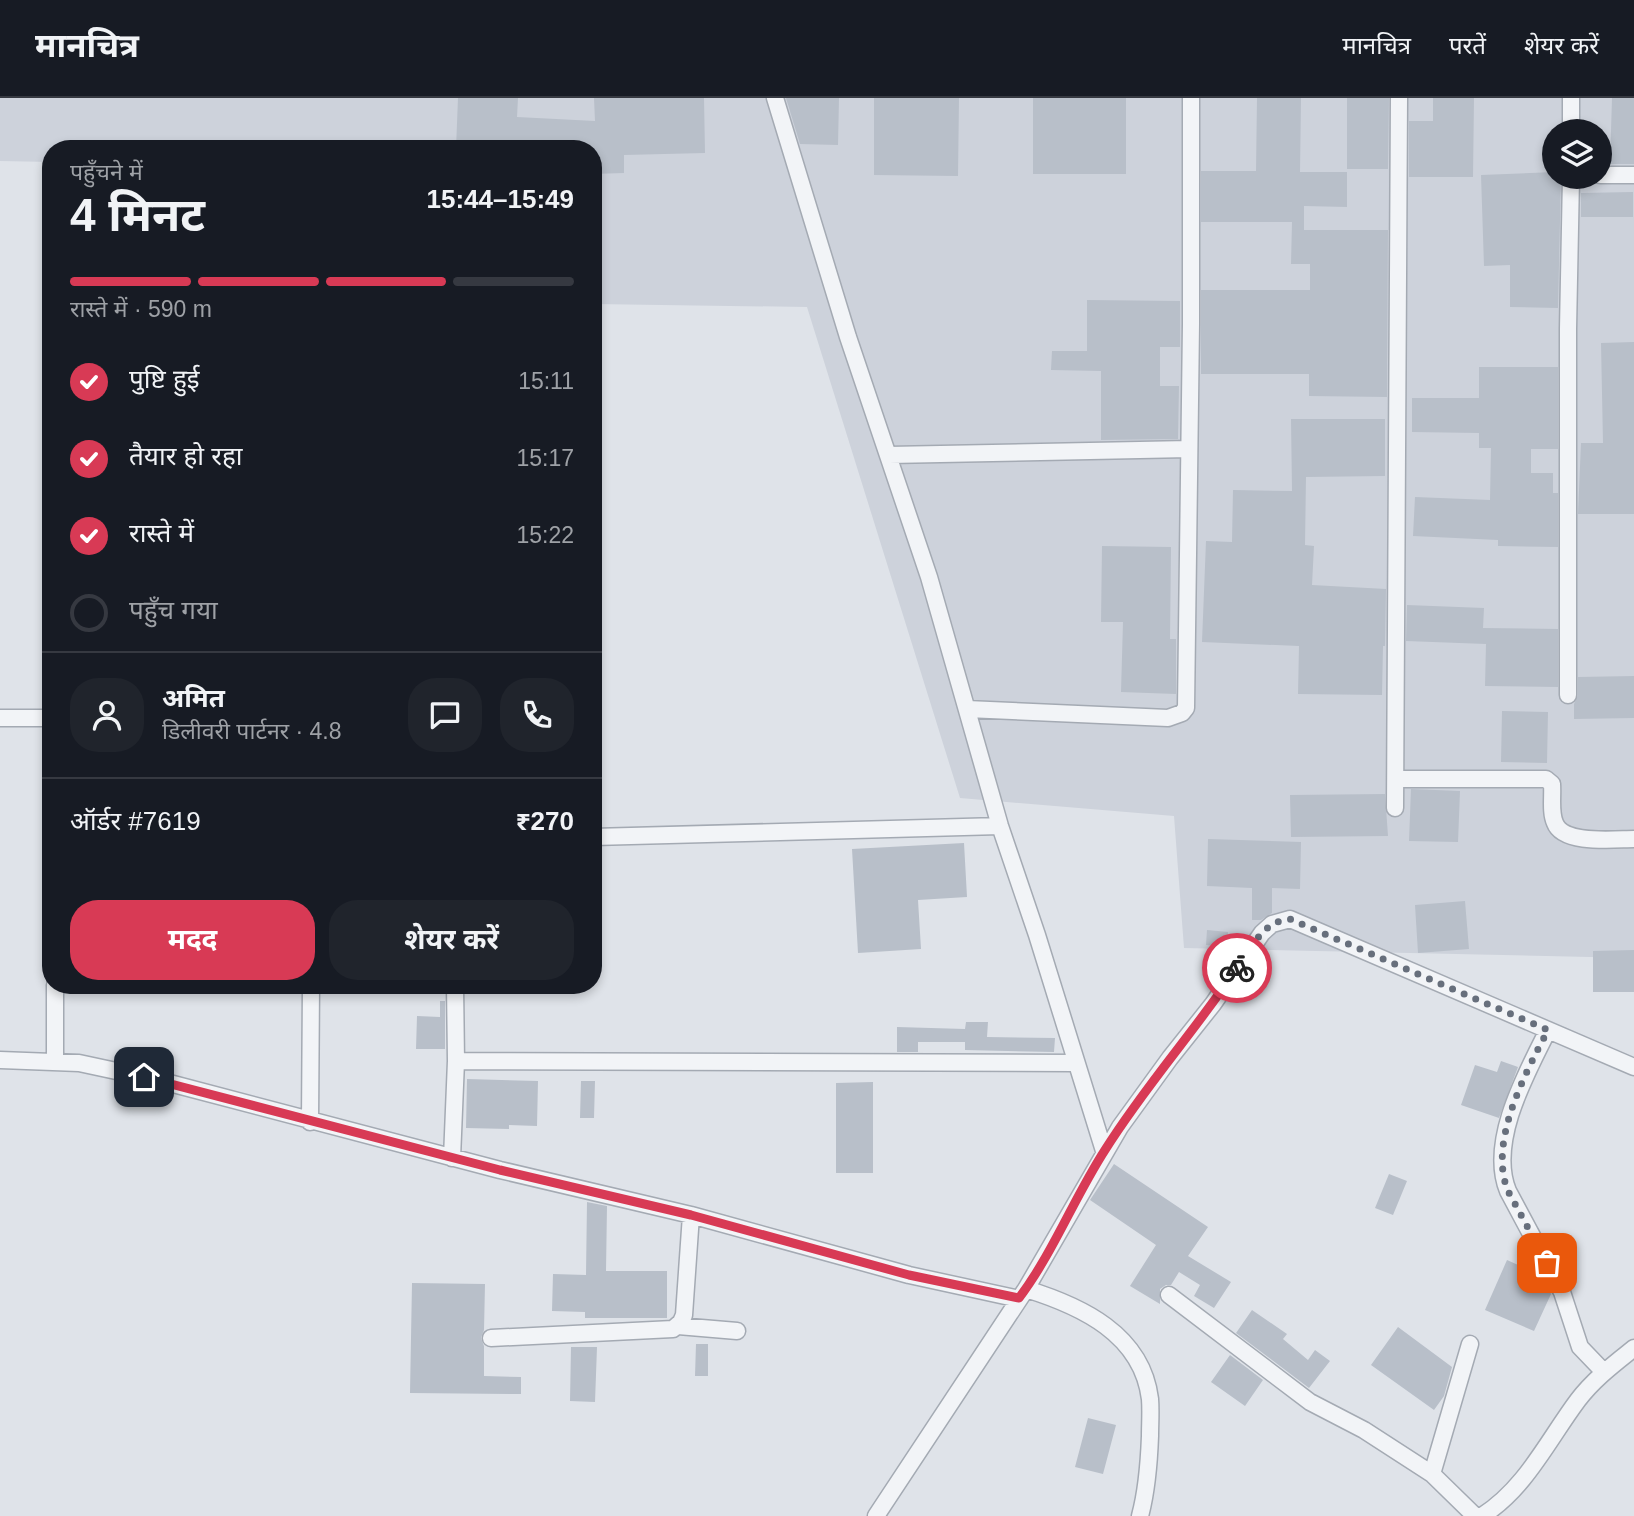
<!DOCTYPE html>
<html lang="hi">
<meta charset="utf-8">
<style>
body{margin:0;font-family:Arial,"Noto Sans Devanagari",sans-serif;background:#20242c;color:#f1f3f6;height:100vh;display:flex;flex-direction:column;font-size:26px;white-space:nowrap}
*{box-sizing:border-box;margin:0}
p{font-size:23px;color:#9ea1a6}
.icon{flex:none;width:38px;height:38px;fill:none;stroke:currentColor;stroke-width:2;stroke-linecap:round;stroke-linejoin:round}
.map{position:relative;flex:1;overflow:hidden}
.sheet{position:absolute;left:42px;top:42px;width:560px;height:854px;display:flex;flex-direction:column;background:#171b24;border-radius:28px;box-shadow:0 4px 10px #0003}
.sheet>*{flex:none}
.fabs{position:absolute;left:1542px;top:21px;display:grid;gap:14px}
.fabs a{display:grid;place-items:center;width:70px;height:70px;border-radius:50%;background:#171b24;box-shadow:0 4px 10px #0003;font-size:35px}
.pin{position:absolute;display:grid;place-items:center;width:60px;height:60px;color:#fff;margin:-30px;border-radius:14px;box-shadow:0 4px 10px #0006}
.courier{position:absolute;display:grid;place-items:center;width:70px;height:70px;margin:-35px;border:5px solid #d83a55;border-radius:50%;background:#fff;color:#222;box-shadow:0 2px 9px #0007}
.head em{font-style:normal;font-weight:700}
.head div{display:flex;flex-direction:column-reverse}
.head{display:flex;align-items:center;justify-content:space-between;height:119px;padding:0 28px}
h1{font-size:46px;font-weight:700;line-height:52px}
.bar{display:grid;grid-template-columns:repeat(4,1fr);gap:10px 7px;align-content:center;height:84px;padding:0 28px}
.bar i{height:9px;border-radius:5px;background:#363941}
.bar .active{background:#d83a55}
.bar p{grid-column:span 4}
.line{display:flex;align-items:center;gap:18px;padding:0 28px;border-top:2px solid #363941}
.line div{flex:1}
.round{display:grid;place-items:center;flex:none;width:74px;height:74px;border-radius:28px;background:#20242c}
ol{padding:0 28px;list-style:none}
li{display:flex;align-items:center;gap:21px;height:77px}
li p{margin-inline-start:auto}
li .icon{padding:7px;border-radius:50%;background:#d83a55;color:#fff;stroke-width:4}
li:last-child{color:#9ea1a6}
li i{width:38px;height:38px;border:4px solid #363941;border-radius:50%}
.button{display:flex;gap:14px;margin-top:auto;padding:14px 28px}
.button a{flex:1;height:80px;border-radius:28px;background:#d83a55;color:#fff;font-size:28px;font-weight:700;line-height:80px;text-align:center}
.button a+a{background:#20242c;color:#f1f3f6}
header{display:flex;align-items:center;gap:42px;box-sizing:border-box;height:98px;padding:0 35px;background:#171b24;border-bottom:2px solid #363941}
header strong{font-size:33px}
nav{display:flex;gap:38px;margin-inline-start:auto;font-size:24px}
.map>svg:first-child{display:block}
.built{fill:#cdd2db;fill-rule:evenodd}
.building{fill:#b8bfc9}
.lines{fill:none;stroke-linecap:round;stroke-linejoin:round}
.minor-casing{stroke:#a4aab3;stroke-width:19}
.minor{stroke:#f2f4f7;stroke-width:16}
.done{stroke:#676f7c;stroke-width:7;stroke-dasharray:0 12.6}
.route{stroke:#d83a55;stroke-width:9}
</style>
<header>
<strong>मानचित्र</strong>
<nav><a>मानचित्र</a><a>परतें</a><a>शेयर करें</a></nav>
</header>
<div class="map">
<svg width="1634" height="1418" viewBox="0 0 1634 1418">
<rect width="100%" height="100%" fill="#dfe3e9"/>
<path class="built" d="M0,0H1634V860L1184,850L1174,718L960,700L807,209L593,206V51H51V64L0,63ZM1554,33H1600V79H1554Z"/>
<path class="building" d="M458,0H518L517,19L595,23L594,0H704L705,55L624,57V75L593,76V51H456Z
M786,0H839L838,47L800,46Z
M874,0H959L958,78L874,77Z
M1033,0H1126V76H1033Z
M1257,0H1301L1300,74H1347V109L1304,108V132H1388L1387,299L1309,298V276H1201V192H1310V166H1291L1292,124H1201V73H1256Z
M1347,0H1389L1388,71H1347Z
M1433,0H1474L1473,79H1409V23H1433Z
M1612,0H1634V66H1610Z
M1554,74V79H1561L1558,210L1510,209V167L1484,168L1481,77Z
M1633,94V119H1581V95Z
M1087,202L1180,203V249H1160V288H1179L1178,341L1101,342V273L1051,272L1052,253H1087Z
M1634,244V416H1578L1581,345H1603L1601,245Z
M1479,269H1558V351H1531V375H1553V395H1558V449L1498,448V442L1413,438L1415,399L1490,402L1491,350H1479V335L1412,334V300H1479Z
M1291,321H1385V378L1306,379L1305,447L1314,448L1312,487L1386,491L1385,548H1383L1382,597L1298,596L1299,548L1202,544L1206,443L1232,444L1233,392L1292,393Z
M1102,448L1171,449L1170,541H1176V596L1121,594L1123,524H1101Z
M1407,507L1484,510L1483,530L1558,531V589L1485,588L1486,546L1406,543Z
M1634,578V620L1574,621V606L1578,597V579Z
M1502,613L1548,614L1547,665L1501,664Z
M1411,691L1460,693L1458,744L1409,743Z
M1385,696L1388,738L1291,739L1290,697Z
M1208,741L1301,744L1300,791L1272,790V815L1261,822H1252V790L1207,788Z
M964,745L967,799L918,802L921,851L858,855L852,751Z
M1465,803L1469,851L1418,855L1415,807Z
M1207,832L1228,834L1227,849L1206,847Z
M1634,852V894H1593V853Z
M440,903H445V951H416L417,918L440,919Z
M966,924H988L987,939L1055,940L1054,954L965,952V944H918V954H897V929L965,931Z
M1501,963L1518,969L1499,1020L1461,1007L1475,967L1497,974Z
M467,981L538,983L537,1028L509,1027V1031L466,1030Z
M581,983H595L594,1020H580Z
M873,984V1075H836V985Z
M1114,1066L1208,1129L1188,1158L1231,1184L1214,1210L1194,1198L1200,1187L1179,1174L1171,1187H1166L1160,1191V1206L1130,1188L1156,1147L1090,1102Z
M1389,1076L1407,1083L1393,1117L1375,1110Z
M587,1104L607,1108L606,1173H667V1220H585V1214L552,1213L553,1176L586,1177Z
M1507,1162L1541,1177L1551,1196L1534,1233L1485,1212Z
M412,1185L485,1186L484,1232L481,1240L484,1248V1278L521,1279V1296L410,1295Z
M1252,1212L1287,1236L1283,1241L1308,1262L1315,1252L1330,1263L1309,1290L1236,1235Z
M1398,1229L1452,1269L1444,1298L1434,1312L1371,1267Z
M696,1246H708V1278H695Z
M571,1249H597L595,1304L570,1303Z
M1230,1257L1263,1282L1245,1308L1211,1284Z
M1088,1320L1116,1327L1103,1376L1075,1369Z"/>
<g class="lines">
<g class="minor-casing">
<path id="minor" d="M775,0L848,239L929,479L1000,728L1037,837L1104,1053
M1571,33V0
M1600,77H1634
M889,357L1189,351
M1568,597V231L1571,79
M967,611L1168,620L1182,615L1186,610L1191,226V0
M0,620H44L51,623
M1396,681H1546L1552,686C1553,698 1550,714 1555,725C1563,747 1615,741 1634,741
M1395,710L1399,0
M593,739L1000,728
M55,887V962
M1548,932C1526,976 1488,1044 1508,1093L1562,1194L1580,1249L1604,1274
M0,962L79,965L158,982L500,1072L691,1117L909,1177L1019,1201
M456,963L1075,965
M310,1024L311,887
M452,1060L456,963L455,887
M1026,1191C1081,1208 1142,1236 1150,1301C1151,1313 1150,1326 1150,1338C1149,1365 1147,1392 1140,1418
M1169,1197L1310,1304L1364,1332L1432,1376L1475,1418
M678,1228L737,1233
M491,1240L673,1231L681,1224L684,1217L691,1117
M1432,1376L1470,1246
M876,1418L1026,1191L1120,1029L1170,960L1213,906L1262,835L1272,826L1290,821L1634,969
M1482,1418C1526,1390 1548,1342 1578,1302C1594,1281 1614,1266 1634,1250"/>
</g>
<use href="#minor" class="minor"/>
</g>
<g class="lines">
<path class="done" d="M1237,870C1251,850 1263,823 1290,821L1548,932C1525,976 1488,1044 1508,1093L1547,1165"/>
<path class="route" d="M144,979L500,1072L691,1117L909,1177L1019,1200C1053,1155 1074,1100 1105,1052C1145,988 1195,933 1237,870"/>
</g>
</svg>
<div class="fabs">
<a><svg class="icon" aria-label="layers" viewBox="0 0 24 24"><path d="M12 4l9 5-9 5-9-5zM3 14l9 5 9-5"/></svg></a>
</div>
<div class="pin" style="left:1547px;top:1165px;background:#ea580c"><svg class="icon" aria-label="bag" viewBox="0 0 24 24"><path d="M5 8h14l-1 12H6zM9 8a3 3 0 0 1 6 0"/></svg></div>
<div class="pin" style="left:144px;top:979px;background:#1f2937"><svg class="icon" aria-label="home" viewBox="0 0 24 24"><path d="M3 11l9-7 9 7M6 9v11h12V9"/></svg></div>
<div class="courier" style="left:1237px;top:870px"><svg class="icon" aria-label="bike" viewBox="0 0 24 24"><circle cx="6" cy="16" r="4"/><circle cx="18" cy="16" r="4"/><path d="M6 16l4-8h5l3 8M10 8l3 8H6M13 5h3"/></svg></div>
<section class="sheet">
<div class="head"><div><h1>4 मिनट</h1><p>पहुँचने में</p></div><em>15:44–15:49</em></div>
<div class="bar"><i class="active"></i><i class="active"></i><i class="active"></i><i></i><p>रास्ते में · 590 m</p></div>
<ol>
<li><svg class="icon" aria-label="check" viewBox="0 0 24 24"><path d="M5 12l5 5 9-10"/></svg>पुष्टि हुई<p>15:11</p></li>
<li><svg class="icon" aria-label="check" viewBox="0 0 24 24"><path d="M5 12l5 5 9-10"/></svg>तैयार हो रहा<p>15:17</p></li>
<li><svg class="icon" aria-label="check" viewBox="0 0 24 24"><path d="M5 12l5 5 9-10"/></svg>रास्ते में<p>15:22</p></li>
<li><i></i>पहुँच गया</li>
</ol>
<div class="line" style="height:126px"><a class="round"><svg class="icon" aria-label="person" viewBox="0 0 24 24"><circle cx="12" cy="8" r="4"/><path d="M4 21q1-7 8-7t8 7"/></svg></a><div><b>अमित</b><p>डिलीवरी पार्टनर · 4.8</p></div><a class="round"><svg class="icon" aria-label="chat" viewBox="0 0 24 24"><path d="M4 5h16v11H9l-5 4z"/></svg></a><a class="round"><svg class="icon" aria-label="phone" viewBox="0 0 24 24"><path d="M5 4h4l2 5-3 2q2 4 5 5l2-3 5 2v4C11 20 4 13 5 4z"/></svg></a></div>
<div class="line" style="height:91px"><div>ऑर्डर #7619</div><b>₹270</b></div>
<div class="button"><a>मदद</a><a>शेयर करें</a></div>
</section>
</div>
